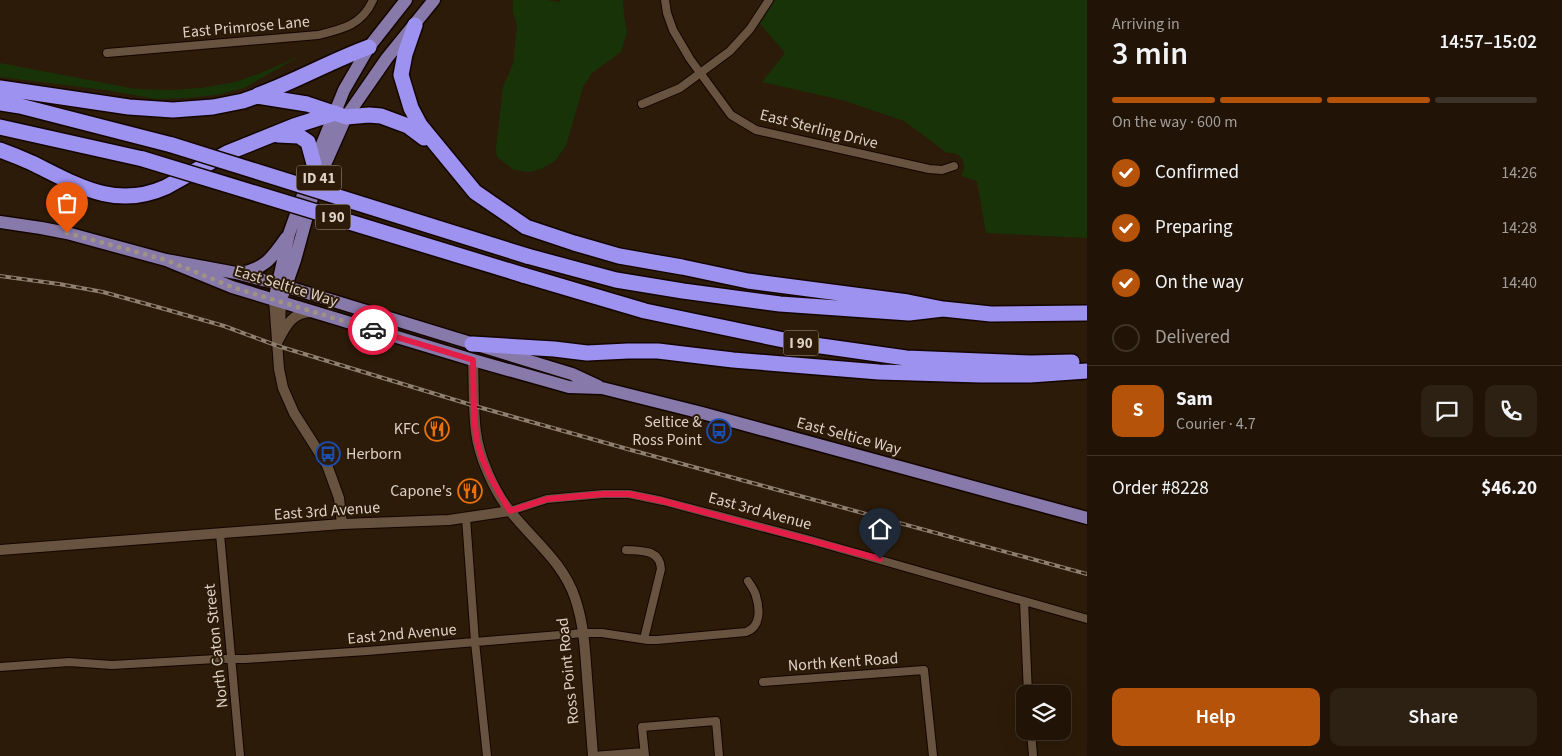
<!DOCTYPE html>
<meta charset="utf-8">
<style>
body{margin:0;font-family:"Source Sans 3",sans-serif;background:#2d2114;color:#f1f3f6;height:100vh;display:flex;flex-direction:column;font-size:19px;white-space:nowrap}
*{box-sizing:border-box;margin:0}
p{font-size:16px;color:#a29e9b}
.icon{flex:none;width:28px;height:28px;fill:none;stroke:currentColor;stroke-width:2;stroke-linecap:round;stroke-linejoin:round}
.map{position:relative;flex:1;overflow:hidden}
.sheet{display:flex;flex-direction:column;background:#211406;width:475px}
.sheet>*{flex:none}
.tools{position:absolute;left:1016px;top:685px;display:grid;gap:10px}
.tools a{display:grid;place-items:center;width:55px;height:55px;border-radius:10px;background:#211406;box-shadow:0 5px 20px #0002,0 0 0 1px #3e3328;font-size:25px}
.pin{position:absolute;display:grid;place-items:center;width:42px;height:42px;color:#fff;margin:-51px -21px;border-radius:50% 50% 50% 0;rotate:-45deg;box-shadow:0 0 5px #0007}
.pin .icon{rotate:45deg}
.courier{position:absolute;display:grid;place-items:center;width:50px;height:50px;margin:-25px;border:4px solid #e11d48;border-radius:50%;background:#fff;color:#222;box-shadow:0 1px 6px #0007}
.overview em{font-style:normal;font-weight:600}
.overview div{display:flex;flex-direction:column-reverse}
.overview{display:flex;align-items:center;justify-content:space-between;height:85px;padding:0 25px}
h1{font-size:32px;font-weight:600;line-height:38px}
.bar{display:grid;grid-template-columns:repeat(4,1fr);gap:8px 5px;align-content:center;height:60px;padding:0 25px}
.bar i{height:6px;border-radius:4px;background:#3e3328}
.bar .active{background:#b45309}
.bar p{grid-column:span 4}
.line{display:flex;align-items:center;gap:12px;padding:0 25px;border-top:1px solid #3e3328}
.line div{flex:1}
.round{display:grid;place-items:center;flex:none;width:52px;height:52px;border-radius:10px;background:#2d2114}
ol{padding:0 25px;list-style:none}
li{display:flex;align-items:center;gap:15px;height:55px}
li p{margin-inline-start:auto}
li .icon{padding:5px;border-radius:50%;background:#b45309;color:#fff;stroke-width:4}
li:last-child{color:#a29e9b}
li i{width:28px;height:28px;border:2px solid #3e3328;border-radius:50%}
.primary-button{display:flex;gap:10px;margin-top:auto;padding:10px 25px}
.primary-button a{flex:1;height:58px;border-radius:10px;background:#b45309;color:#fff;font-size:20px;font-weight:600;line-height:58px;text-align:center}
.primary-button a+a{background:#2d2114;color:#f1f3f6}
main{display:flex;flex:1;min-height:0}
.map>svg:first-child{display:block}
.green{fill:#193309}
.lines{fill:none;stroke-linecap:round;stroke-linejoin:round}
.minor-casing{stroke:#140500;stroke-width:10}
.tertiary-casing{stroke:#140500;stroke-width:12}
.primary-casing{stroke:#140500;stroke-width:15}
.motorway-casing{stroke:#140500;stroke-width:18}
.minor{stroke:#67533f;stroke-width:8}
.tertiary{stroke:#67533f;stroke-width:10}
.primary{stroke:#8779a9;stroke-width:12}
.motorway{stroke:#9d92f0;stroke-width:15}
.rail-casing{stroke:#8e8071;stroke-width:4}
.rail{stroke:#2c1b08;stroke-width:2;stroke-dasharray:5.5;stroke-linecap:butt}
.motorway-bridge-casing{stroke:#140500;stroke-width:18;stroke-linecap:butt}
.motorway-bridge{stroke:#9d92f0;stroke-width:15}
.done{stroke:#9f9184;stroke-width:5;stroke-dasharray:0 9}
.route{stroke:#e11d48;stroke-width:6}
.labels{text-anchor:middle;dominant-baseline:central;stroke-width:4;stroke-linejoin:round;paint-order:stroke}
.shield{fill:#2c1b08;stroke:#a89a8d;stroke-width:1}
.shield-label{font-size:15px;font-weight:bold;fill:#ddd1c6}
.street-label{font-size:16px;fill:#ddd1c6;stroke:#2c1b08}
.poi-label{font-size:16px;fill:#ddd1c6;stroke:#2c1b08;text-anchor:end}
</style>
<main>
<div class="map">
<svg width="1087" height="756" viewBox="0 0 1087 756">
<rect width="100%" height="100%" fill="#2c1b08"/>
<path class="green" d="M513,0H547L560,2L561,0H624L623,3L624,15L627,32L621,52L592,73L583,87L566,146L555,161L541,169L529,172L514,170L497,157L496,149L503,87L513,64L517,25L513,13Z
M775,0H1087V238L986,233L977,181L961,176C968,164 962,151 947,153L904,121L842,100L762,82L785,53L760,24Z
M300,56L244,88L216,95L186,98L156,99L105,90L0,77V63L136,89L171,90L201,88L235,82L261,73Z"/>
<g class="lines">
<g class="minor-casing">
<path id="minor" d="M665,0L667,13L673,30L690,59L731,115L756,130L929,169L942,170L954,166
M107,53L318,35C343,29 362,25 373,0
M642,104L680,88L730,51L750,29L769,0
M510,511L547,499L603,494H629L663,501L814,541L1087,619
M466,518L475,642L487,756
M220,534L240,756
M626,550C641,551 660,549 661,569L644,639
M1024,601L1028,694
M0,667L69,662L112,665L216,659H245L367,651L584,633H602L648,640H657L746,632C761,627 760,609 756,596C755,591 751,586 748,581
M763,682L924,670L933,756
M1031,731L1033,756
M593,756L644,752
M645,756L642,727L716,721L719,756"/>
</g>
<g class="tertiary-casing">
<path id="tertiary" d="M274,299L279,369L283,388L294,413L327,465L339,498L342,524
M280,328L281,302
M278,341C286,325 293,312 312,312
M473,360C474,384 473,409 476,432C479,457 494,491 510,511C533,540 563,562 575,598C584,624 585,650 587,677C589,703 591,730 593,756
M0,550L342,524L449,520L510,511"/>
</g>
<g class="primary-casing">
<path id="primary" d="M0,222L41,228L67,233L166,260L236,273L278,284L572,374L598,386
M166,260L232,287L473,360L569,387L602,388L702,413L1087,518
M238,273C264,270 272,258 286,238
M276,292L289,234L314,164L344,90L369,47L406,0
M283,294L295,260L315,187L346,117L387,58L434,0"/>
</g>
<g class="motorway-casing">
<path id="motorway" d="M415,25L405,54L401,75L411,108L420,125L475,192L526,227L574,243L619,256L682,267L748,281L908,302L943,309
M0,88L129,107L173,110L213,107L243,101L257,96L307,104L346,117L369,115L381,116L408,126L424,138
M258,95C296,81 331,61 369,47
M0,103L20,106L172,145
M0,127L143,159
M278,135L299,136L308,142L314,164
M0,150C11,154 21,158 32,163C77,185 115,210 166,187L227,153L294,126L335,113
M527,256L616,280L683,291L780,304L909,313L943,309L991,314L1087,313
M523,275L645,311L793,342L906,358L1031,363L1072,362
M472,344L554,349L587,353L628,351H658L733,360L879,372L981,375H1030L1087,371"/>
</g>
<use href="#minor" class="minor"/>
<use href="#tertiary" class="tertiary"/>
<use href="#primary" class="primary"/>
<use href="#motorway" class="motorway"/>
<g class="rail-casing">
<path id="rail" d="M0,276L59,284L103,292L161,308L224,326L278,346L475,406L631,450L1087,574"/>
</g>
<use href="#rail" class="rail"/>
<g class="motorway-bridge-casing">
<path id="motorway-bridge" d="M172,145L527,256
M143,159L523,275"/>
</g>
<use href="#motorway-bridge" class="motorway-bridge"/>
</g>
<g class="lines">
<path class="done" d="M67,233L166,260L232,287L373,330"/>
<path class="route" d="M373,330L473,360C474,387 472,419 478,445C484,468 497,490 510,511L547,499L603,494H629L663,501L880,559"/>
</g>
<defs>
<g id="restaurant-ring" transform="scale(1.25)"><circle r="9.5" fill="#2c1b08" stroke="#e8710a" stroke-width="1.5"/><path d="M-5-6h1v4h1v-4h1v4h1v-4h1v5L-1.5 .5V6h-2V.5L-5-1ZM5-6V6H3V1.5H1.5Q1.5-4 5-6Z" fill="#e8710a"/></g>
<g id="bus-ring" transform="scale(1.25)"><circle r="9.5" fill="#2c1b08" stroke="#1a4fb4" stroke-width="1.5"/><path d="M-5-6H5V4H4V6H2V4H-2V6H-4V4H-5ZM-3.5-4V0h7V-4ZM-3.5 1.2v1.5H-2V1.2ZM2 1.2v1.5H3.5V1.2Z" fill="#1a4fb4"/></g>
</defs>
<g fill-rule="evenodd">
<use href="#restaurant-ring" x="437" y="429"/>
<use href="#bus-ring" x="719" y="431"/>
<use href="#bus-ring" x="328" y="454"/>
<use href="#restaurant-ring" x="470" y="491"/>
</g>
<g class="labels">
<g class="shield">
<rect x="296.5" y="165.5" width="45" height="25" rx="4"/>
<rect x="315.5" y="204.5" width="35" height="25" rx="4"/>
<rect x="783.5" y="330.5" width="35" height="25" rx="4"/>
</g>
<g class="shield-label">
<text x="319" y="178">ID 41</text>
<text x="333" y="217">I 90</text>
<text x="801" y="343">I 90</text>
</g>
<g class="street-label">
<text transform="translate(246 27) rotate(-5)">East Primrose Lane</text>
<text transform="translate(819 129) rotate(14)">East Sterling Drive</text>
<text transform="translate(286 286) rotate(17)">East Seltice Way</text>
<text transform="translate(849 436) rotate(15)">East Seltice Way</text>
<text transform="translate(327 511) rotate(-4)">East 3rd Avenue</text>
<text transform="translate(760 511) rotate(15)">East 3rd Avenue</text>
<text transform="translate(402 634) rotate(-5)">East 2nd Avenue</text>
<text transform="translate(216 646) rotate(-96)">North Caton Street</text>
<text transform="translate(843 662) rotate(-4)">North Kent Road</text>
<text transform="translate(568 671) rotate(-96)">Ross Point Road</text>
</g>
<g class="poi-label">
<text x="702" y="422">Seltice &amp;<tspan x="702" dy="18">Ross Point</tspan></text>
<text x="420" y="429">KFC</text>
<text x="346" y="454" text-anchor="start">Herborn</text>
<text x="452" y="491">Capone's</text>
</g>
</g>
</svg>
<div class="tools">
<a><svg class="icon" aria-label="layers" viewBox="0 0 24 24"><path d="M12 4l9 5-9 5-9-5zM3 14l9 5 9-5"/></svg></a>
</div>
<div class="pin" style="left:67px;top:233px;background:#ea580c"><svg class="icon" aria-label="bag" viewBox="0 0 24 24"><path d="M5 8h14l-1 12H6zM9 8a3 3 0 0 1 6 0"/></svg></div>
<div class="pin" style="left:880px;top:559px;background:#1f2937"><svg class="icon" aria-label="home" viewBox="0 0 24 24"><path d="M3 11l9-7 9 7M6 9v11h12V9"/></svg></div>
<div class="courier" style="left:373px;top:330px"><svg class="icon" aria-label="car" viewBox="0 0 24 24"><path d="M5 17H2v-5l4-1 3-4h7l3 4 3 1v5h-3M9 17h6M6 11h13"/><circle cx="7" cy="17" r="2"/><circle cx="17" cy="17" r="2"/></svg></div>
</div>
<section class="sheet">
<div class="overview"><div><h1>3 min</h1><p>Arriving in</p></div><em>14:57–15:02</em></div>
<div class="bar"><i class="active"></i><i class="active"></i><i class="active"></i><i></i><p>On the way · 600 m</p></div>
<ol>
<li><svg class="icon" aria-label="check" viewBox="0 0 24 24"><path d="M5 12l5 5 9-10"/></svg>Confirmed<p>14:26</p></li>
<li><svg class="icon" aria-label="check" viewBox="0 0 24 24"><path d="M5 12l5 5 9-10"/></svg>Preparing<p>14:28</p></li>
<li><svg class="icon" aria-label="check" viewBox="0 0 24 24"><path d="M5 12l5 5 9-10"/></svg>On the way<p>14:40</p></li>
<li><i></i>Delivered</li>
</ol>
<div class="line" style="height:90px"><b class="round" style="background:#b45309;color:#fff">S</b><div><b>Sam</b><p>Courier · 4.7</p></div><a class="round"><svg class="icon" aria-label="chat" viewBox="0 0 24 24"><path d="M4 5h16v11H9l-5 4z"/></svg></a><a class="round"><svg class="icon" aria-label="phone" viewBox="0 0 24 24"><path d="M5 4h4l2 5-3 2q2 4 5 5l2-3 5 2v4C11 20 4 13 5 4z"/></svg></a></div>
<div class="line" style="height:65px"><div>Order #8228</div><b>$46.20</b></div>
<div class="primary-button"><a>Help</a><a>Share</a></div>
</section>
</main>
